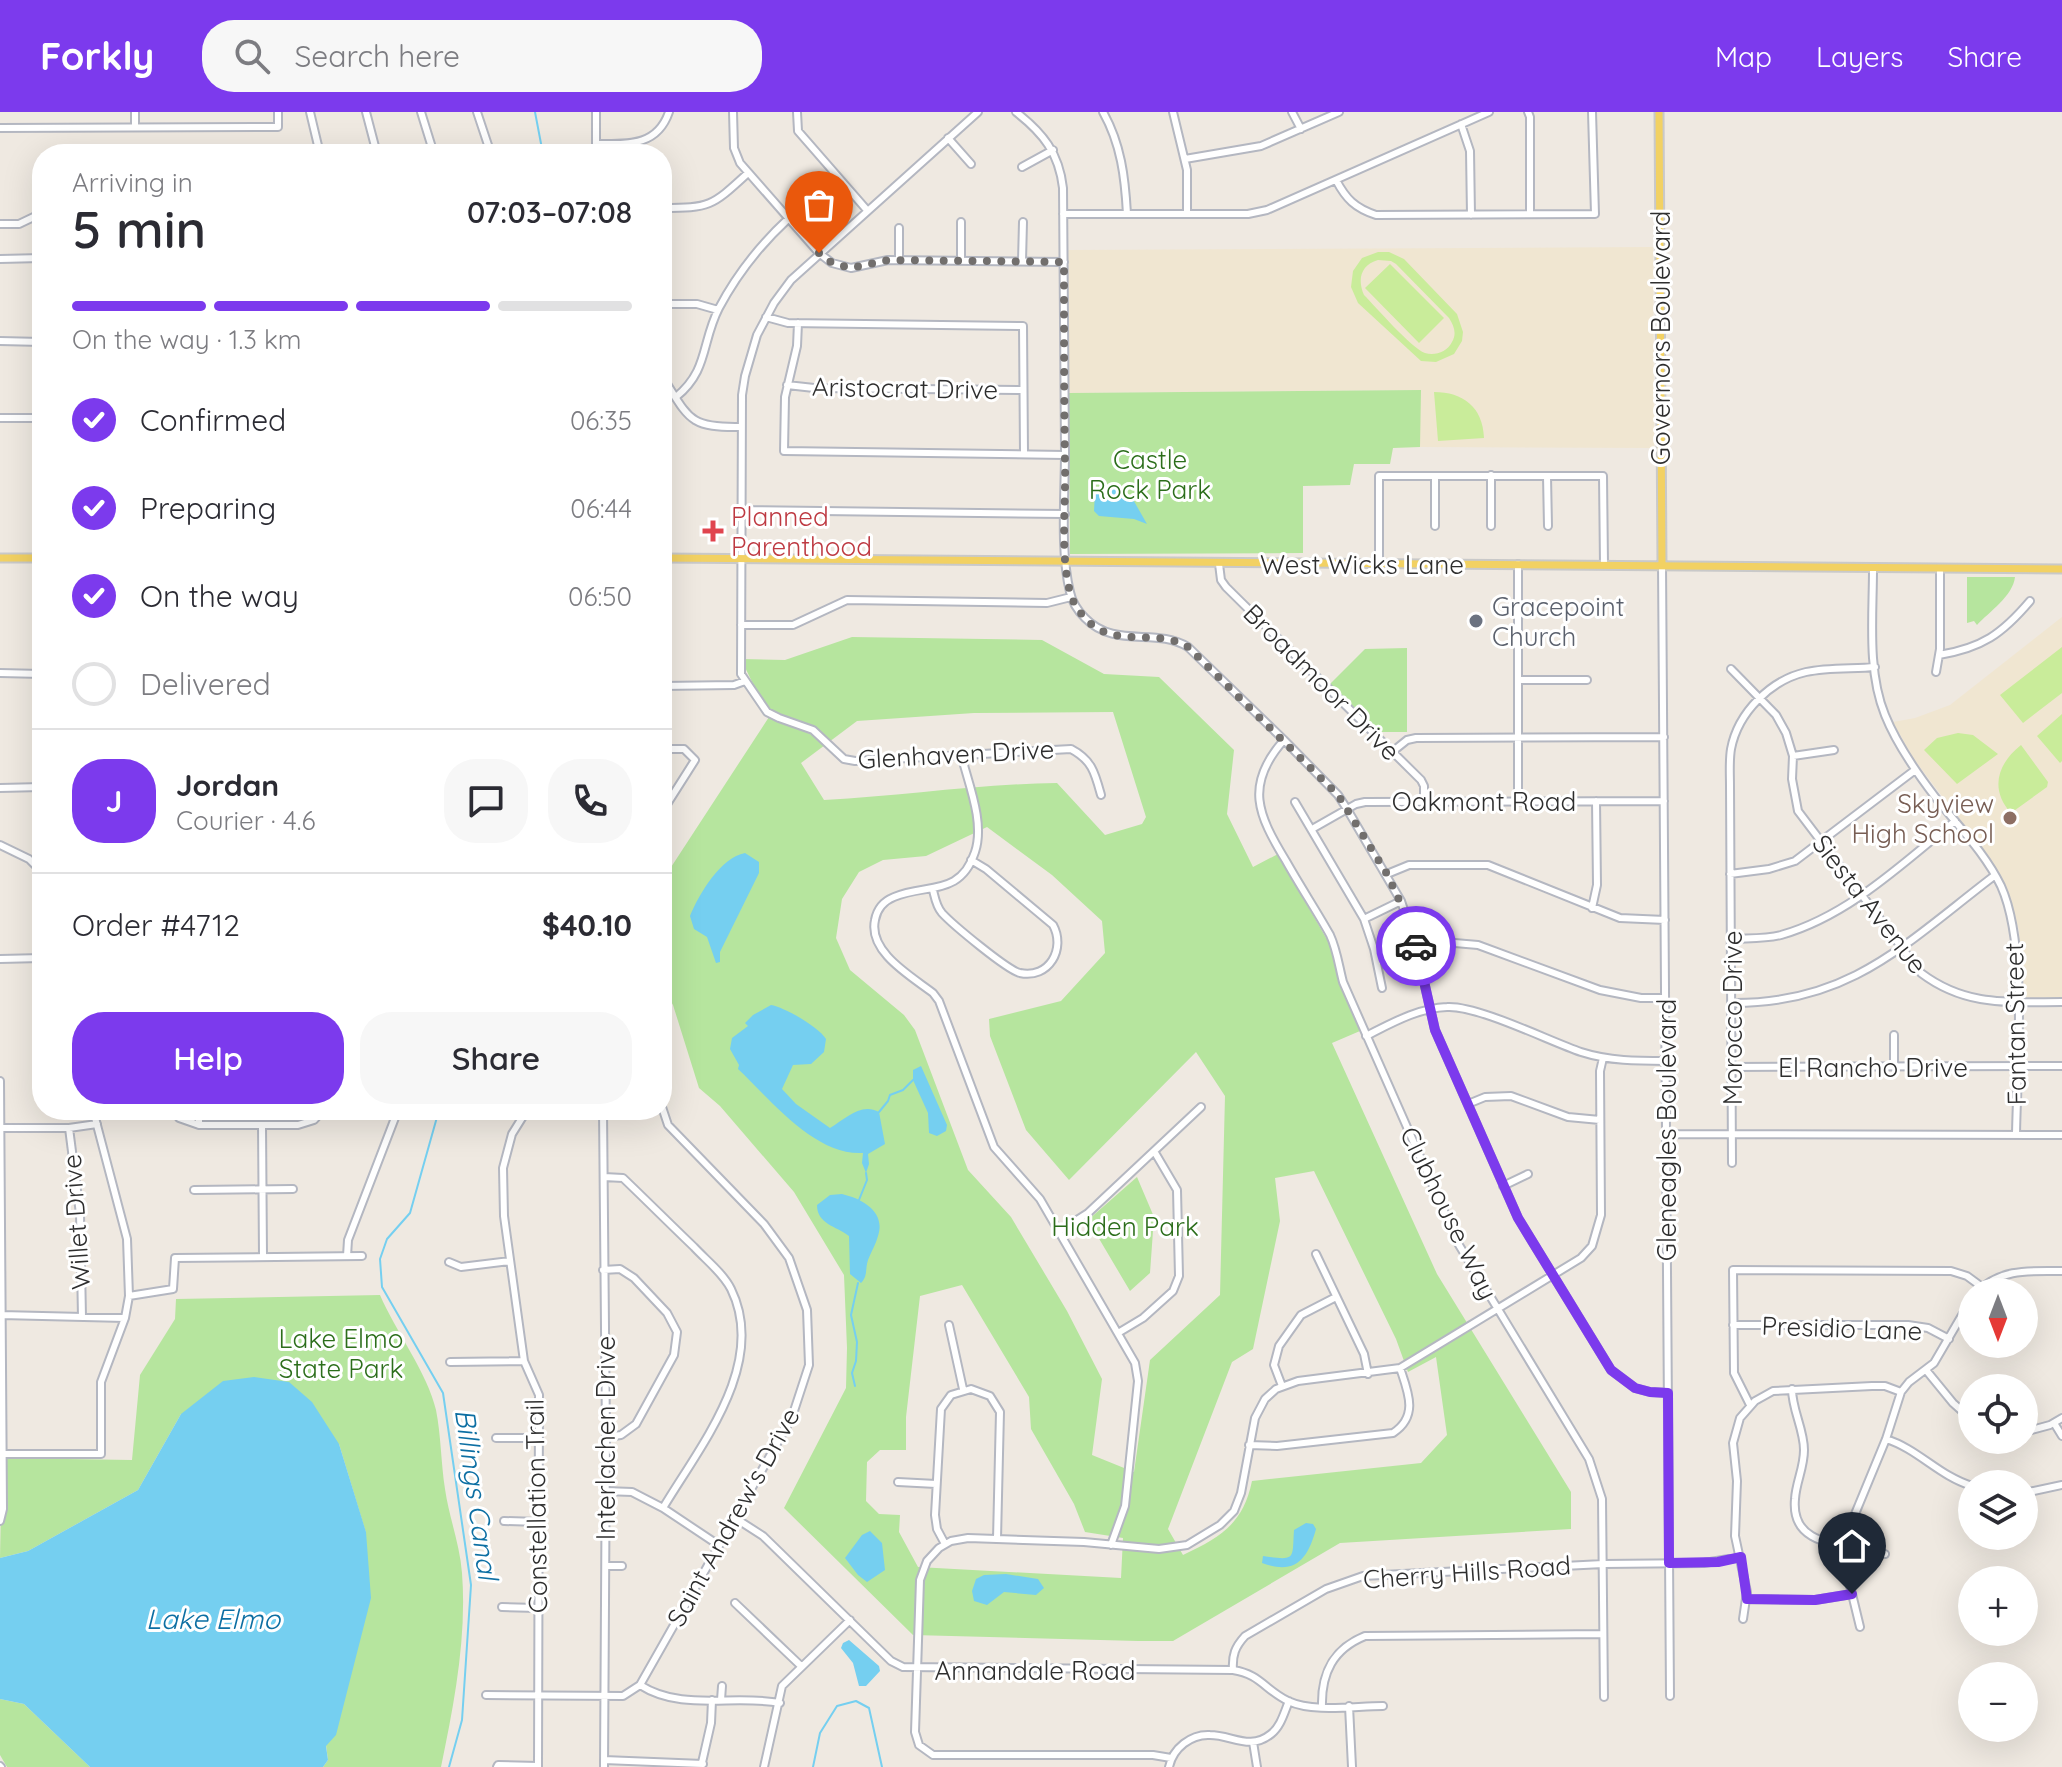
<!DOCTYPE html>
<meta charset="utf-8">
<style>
body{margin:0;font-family:Quicksand,sans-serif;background:#f7f7f7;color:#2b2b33;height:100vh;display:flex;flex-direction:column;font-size:30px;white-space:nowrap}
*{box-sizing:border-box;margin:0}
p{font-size:26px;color:#7c7c81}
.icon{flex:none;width:44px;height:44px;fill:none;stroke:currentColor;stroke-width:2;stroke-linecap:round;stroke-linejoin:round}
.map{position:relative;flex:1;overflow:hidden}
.details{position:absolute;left:32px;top:32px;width:640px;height:976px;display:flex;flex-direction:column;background:#fff;border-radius:32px;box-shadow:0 8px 32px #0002}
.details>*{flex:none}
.needle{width:52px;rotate:180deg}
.buttons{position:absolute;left:1958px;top:1166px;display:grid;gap:16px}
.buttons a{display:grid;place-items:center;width:80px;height:80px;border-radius:50%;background:#fff;box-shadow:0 8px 32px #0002;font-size:40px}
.pin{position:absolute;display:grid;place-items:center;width:68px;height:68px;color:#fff;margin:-82px -34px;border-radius:50% 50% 50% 0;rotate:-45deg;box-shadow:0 0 8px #0007}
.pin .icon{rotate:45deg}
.courier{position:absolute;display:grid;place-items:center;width:80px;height:80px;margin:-40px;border:6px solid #7c3aed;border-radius:50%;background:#fff;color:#222;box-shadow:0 2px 10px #0007}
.head em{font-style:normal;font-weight:600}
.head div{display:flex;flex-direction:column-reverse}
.head{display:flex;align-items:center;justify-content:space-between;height:136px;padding:0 40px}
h1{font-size:52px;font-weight:600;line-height:60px}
.bar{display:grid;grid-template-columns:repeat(4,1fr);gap:12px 8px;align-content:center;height:96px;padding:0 40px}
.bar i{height:10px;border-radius:6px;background:#e1e1e2}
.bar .selected{background:#7c3aed}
.bar p{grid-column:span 4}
.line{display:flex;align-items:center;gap:20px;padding:0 40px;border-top:2px solid #e1e1e2}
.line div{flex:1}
.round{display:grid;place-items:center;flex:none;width:84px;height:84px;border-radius:32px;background:#f7f7f7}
ol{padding:0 40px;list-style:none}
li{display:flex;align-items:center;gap:24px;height:88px}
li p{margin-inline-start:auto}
li .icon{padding:8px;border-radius:50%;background:#7c3aed;color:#fff;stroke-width:4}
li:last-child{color:#7c7c81}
li i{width:44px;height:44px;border:4px solid #e1e1e2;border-radius:50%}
.primary-button{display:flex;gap:16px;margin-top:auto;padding:16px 40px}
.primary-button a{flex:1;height:92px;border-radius:32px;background:#7c3aed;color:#fff;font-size:32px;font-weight:600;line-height:92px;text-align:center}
.primary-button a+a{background:#f7f7f7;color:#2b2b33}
header{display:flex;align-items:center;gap:48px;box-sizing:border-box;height:112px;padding:0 40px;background:#7c3aed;color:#fff}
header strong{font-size:38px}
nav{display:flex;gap:44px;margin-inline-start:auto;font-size:28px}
.search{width:560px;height:72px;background:#f7f7f7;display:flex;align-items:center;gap:20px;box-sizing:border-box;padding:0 28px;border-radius:32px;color:#7c7c81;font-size:30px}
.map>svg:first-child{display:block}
.education{fill:#f0e6d1}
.green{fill:#b6e59e;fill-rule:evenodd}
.pitch{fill:#c9ec9a;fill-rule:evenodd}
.water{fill:#75cff0}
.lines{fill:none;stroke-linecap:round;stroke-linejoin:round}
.stream{stroke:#75cff0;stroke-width:2}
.minor-casing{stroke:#b4b7c1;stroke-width:10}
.major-casing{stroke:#c9c9c9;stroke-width:11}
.minor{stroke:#fff;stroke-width:6}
.major{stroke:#f2d163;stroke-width:7}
.done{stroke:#726f6d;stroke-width:8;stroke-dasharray:0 14.4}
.route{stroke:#7c3aed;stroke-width:10}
.health-dot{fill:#e0444e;stroke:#fff;stroke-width:3}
.worship-dot{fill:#6b7280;stroke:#fff;stroke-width:3}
.education-dot{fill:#8d6e63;stroke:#fff;stroke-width:3}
.labels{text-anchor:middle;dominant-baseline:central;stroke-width:6;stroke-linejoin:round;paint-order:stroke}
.street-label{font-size:26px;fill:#2e2e2e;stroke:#fff}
.park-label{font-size:26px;fill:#2c6e1b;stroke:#fff}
.health-label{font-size:26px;fill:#be3a42;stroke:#fff;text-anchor:start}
.worship-label{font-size:26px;fill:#5b616d;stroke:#fff;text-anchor:start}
.education-label{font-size:26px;fill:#785e54;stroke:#fff;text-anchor:end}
.water-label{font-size:28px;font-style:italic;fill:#0d6fa3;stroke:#fff}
</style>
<header>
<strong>Forkly</strong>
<div class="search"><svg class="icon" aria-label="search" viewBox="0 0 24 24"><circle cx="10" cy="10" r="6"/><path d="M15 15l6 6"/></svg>Search here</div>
<nav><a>Map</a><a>Layers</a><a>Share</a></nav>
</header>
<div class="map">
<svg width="2062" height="1655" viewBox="0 0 2062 1655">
<rect width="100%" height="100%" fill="#efe9e1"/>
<path class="education" d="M1653,135L1654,336L1420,335V278L1069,281L1068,138Z
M2062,505V887H2025L2022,886L2019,818L2005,773L1993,751L1913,646L1893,610L1915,606L1950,593Z"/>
<path class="green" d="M1421,278L1420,335L1393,336L1390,352H1354L1350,373L1303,374V441L1070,442L1069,281Z
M1967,465H2015C2013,484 1989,500 1977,513L1974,509L1967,511Z
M852,525L1042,528L1104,562L1159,565L1234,638L1227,702L1253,755L1278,742L1329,831L1342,875L1360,919L1332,931L1437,1162L1571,1380V1417L1340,1431L1173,1529H1138L913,1523L784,1396L846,1276L847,1236L844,1163L794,1080L720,994L699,976L673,893L662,875V769L769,605L741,547L785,548ZM1113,600L1146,705L1142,712L1105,723L1057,671C979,672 902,684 824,688L801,651L857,609L974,601ZM987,715L1052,763L1102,809L1105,841L1061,889L989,907L990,924L1026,1018L1069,1068L1196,940L1225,984L1220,1183L1150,1248L1134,1360L1092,1343L1102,1267L1067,1199L1011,1105L968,1058L915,918L904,903L850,858L836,826L842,787L859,760L883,748L926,744ZM1314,1059L1396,1227L1408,1260L1436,1245L1447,1323L1421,1351L1252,1369C1243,1412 1221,1425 1183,1443L1168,1417L1232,1250L1253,1237L1280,1109L1275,1066ZM962,1173L1029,1285L1031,1317L1074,1392L1085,1420L1123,1426L1121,1466L918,1455L899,1420L900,1403L879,1402L866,1389L867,1350L880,1338H906V1305L920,1184Z
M1407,536V620H1379L1330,572L1365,537Z
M1137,1065L1154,1105L1150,1161L1130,1179L1088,1108Z
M380,1183C395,1218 428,1262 436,1298C441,1323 441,1351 445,1377C449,1405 460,1433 462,1461C467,1526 454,1592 441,1655H323L328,1648L326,1633L366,1421L339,1332L181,1302L138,1378L28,1439L0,1446L2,1346L132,1348L140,1263L175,1207L176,1187Z
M0,1587L24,1592L90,1655H7L0,1643Z"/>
<path class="pitch" d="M1378,140H1389L1404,147L1457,202L1463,220L1462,229L1454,242L1436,250L1421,249L1358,191L1351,175L1353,159L1362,146ZM1378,148L1391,149L1396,152L1449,206C1454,214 1457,221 1452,230C1447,240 1435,244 1425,241C1411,236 1376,195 1364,183C1357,167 1361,153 1378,148Z
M1390,152L1444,206L1419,231L1365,176Z
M1434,280C1463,280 1483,295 1484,326L1438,329Z
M2062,535V581L2023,611L2000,583Z
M2062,602V649L2060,651L2037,624Z
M1958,621L1973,623L1998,642L1957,672L1924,638L1937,626Z
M2021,633L2048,670L2047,675L2011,701C1989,677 1998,651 2021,633Z"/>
<path class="water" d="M1108,374L1131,384L1147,412L1134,407L1099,404L1094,399L1095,380L1100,375Z
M745,741L759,750V761L720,840V850L716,851L707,825L694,817L690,804C699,782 721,745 745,741Z
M771,893C784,895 819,915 826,927L824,940L811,952L793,953L782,977L796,992L830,1016C845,1007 861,990 879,1000L885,1032L868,1042L869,1052L866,1061L862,1051L863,1041C815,1044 770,987 738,957L739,953L730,937L732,926L748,914L745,911L753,903Z
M921,954L947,1013L946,1019L937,1024L929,1021L928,1001L913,968V958Z
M842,1082C863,1087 886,1100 878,1124C876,1132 871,1140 868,1148C865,1157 868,1164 861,1171L850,1162L849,1124C836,1114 817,1112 817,1093L830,1083Z
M254,1265L289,1270L312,1290L339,1332L366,1420L371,1486L336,1623L326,1634L328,1648L323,1655H90L24,1592L0,1587V1446L28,1439L138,1378L181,1302L223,1269Z
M1306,1411L1313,1412L1316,1417C1308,1446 1296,1464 1262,1451L1263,1444C1297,1449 1292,1447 1294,1418Z
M870,1419L882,1431L885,1458L867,1470L858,1463L845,1446L862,1423Z
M1006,1462L1038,1467L1044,1476L1036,1483L1004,1480L987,1493L974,1489L972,1479L976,1467L984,1463Z
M849,1528L879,1554L880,1559L866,1574H859L853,1551L841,1536L843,1531Z"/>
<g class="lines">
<path class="stream" d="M535,0L543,42
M439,998L410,1101L387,1127L380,1147L382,1175L443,1281L471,1473L462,1608L449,1655
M879,1000L888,989L890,983L903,978L913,968
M859,1088L867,1068L866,1061
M855,1274L852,1261L856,1249L857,1230L851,1203L858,1171
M813,1655L820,1621L837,1594L856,1589L869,1596L882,1655"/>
<g class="minor-casing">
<path id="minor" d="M135,0V15
M310,0L320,42
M366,0L377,42
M421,0L434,42
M477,0L491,42
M596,0V42
M733,0L734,36L740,51L819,141L832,151L851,156L888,148L1064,150
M797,0L798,19L866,97
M978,0L791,168L774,191L757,223L745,264L742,283L741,562L767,600L779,606L813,618L844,647L855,649L1071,637C1092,648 1095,661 1101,683
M1016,0C1043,21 1059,41 1063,76C1064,164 1065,252 1065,340C1065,382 1060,440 1070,480C1072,490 1078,499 1085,506C1115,537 1156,515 1188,535L1284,628L1338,683L1347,697L1401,789L1416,834L1435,918L1518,1106L1611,1258L1635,1276L1650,1280L1668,1281
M1103,0C1121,32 1125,65 1127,102
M1173,0L1187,58V101
M1292,0L1301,17
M1528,0L1530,5V102
M1461,12L1470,39L1471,103
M0,16L278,15V0
M948,26L971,52
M596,32C627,32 657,35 669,0
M1185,47L1261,34L1339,0
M1022,55L1053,38
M1336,68C1346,87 1355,96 1376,103L1595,102L1592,0
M662,96C711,96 712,94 748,61
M1063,102H1248L1267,98L1489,0
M961,110V149
M0,112H19L42,101
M0,147L42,146
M899,148V116
M1022,149L1023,110
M662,192H697L718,198
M766,205L788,211L1023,214L1024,342
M798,211L797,234L785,285L784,339L1065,343
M0,229L42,230
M662,264C689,306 688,316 740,315
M787,273L814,276L1023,278
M676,285C709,258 701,231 719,196C737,162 760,133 788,107
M0,306H42
M1435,364V414
M1547,364L1548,414
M741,398L1065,402
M1491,414V363
M1379,451V364H1603L1604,452
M1219,452L1221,468L1226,475L1421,668L1424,674V688
M1518,452V689
M1662,452L1670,1584
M1873,457C1873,504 1867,559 1885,603C1897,633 1916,660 1936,686C1958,714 1985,741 2001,774C2028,834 2017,955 2016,1023
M741,513H793L847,488L1047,491L1071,485
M1939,543C1982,536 2002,522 2030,489
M1731,557L1776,603L1786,621L1793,644L1792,667L1798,699L1921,861C1966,895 2009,890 2062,890
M1936,560L1940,537V457
M0,561L42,562
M1520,568H1587
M662,574L734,573L745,569
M1284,628C1244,673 1258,703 1286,749C1300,774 1316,798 1330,823C1337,838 1339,855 1343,870L1459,1133L1589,1347L1602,1387L1604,1585
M662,637H684L695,648L662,700
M1392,640L1407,628L1416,626L1664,625
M961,642C968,671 985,710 975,740C960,785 927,771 894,785C884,789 877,797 875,808C868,840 911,864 933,881L939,889L994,1035L1040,1087L1135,1251L1138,1269L1125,1394L1111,1433
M1793,644L1834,638
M0,676L42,675
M1295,690L1364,807L1374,837L1382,876
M1312,717L1356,692L1365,690L1664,689
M0,733L29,747L42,760
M1387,762L1409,753H1488L1620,806L1665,808
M1730,762L1769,757L1795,749L1915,658
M933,778C935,786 936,794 942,801C952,812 1007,858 1020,861C1049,867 1066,837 1053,813L986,757L971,748
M1592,796L1597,773L1596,689
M1364,807L1401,789
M1732,827C1747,826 1765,827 1781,823C1848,804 1902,752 1955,709
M1416,834L1443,830L1478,833L1600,878L1641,886H1665
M0,847L42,846
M1732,891C1850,892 1906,831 1994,764
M1366,924C1392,911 1418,896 1447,895C1477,893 1549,929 1581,940C1609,949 1638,949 1666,949
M1732,955L2062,954
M1894,955V923
M0,969L3,1397L0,1409
M1468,992L1485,985L1511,984L1568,1005L1600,1008
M199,998V1013
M527,998L512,1022L503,1056L504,1104L524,1249L539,1283L538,1655
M603,998L606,1325L604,1655
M179,1006L199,1013H298L314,1008L323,998
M262,1013L263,1144
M0,1016H69L97,1012
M69,1016L80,1102L82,1205
M1665,1022L2062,1023
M1732,1051L1730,674C1730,662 1729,649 1731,637C1738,600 1771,568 1806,560C1828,555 1853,557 1875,555
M604,1065L623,1066C647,1089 670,1112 694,1135C706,1148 723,1161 731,1177C768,1252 700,1334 663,1396
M1503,1074L1528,1062
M194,1078L293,1077
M1058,1120L1088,1101L1201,995
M1316,1142L1364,1242L1368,1262
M347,1144L348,1128L398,998
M449,1150L461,1155L510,1149
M603,1158L620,1157L634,1166L667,1201L677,1220L674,1243L636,1312L621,1323L606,1325
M1977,1180C2001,1156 2031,1159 2062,1159
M129,1184L173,1177L175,1146L362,1144
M1,1203L125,1206
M949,1213L963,1277
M1733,1213H1908L1928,1216L1949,1227
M1118,1221L1143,1206L1173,1179L1179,1164L1177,1078L1154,1039
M450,1250L524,1249
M1926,1258L1953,1291L1972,1308
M1282,1274L1274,1253L1279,1234L1301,1203L1336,1185
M1792,1277C1792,1298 1804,1317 1804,1338C1804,1356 1796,1370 1795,1387C1790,1441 1854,1429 1885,1442
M1750,1293L1734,1261L1733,1158L1951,1159L1967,1164L1982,1175
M2054,1311L2062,1324
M2024,1320L2050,1313L2062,1306
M496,1326H539
M1886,1327C1918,1337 1939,1364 1972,1374
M1249,1333L1277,1334L1393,1321C1419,1304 1408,1280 1400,1256
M2,1342H101V1270L125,1206L129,1184L127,1127L93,998
M898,1370L936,1372
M605,1379L632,1380L663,1396L717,1432
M2024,1381L2062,1373
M735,1406L763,1424L891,1549L903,1555L1233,1558C1260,1562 1265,1578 1288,1589C1314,1601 1354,1594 1383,1594
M504,1409L539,1410
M945,1432L937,1417L935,1403L941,1297L951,1283L971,1277L990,1284L1000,1300L997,1427
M606,1454H622
M1747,1487L1815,1488L1852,1482
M735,1491L801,1554
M502,1495L537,1496
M1743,1507L1747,1480L1735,1424L1737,1369L1733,1331L1740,1306L1755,1289L1773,1279L1872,1274H1885L1901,1280
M1860,1515L1845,1453L1848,1419L1886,1327L1901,1280L1909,1270L1934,1251L1972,1186
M1233,1558C1232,1543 1235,1535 1245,1524L1326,1477L1363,1464L1603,1452L1704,1451L1741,1445
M640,1573C682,1600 733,1582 780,1591
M486,1583L623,1584L640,1573L792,1305L809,1253L807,1198L789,1146L764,1112L668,1013L662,995
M721,1588L722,1574
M1349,1594L1352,1655
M1322,1595C1321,1561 1333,1537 1365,1524L1602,1522
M1253,1630L1257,1655
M1171,1646L1153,1643H933L919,1633L915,1620L920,1468L927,1449L939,1436L951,1429L968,1426L1084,1430L1159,1437L1187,1433L1220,1413L1234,1399L1241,1381L1255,1306L1265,1287L1276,1277L1298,1269L1400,1256L1581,1146L1592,1134L1601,1103L1600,959L1603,946
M604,1648L703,1652
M0,1654L1,1655
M497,1655L498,1653L538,1654
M701,1655L711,1611L712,1588
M764,1655L782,1574L850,1508
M1169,1655C1173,1636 1191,1622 1210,1623C1232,1623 1250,1639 1271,1622C1281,1614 1284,1601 1289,1589"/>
</g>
<g class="major-casing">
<path id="major" d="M1659,0L1662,452
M0,446H42
M662,446L2062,457"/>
</g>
<use href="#minor" class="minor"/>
<use href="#major" class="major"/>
</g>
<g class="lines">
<path class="done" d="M819,141L832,151L851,156L888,148L1064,150C1064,217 1064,285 1065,352C1066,392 1060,442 1070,480C1073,492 1081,503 1090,511C1119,536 1158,516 1188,535L1338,683L1387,762L1408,807L1416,834"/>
<path class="route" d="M1416,834L1435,918L1518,1106L1611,1258L1635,1276L1650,1280L1668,1281L1669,1451L1718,1450L1741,1445L1747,1487L1815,1488L1852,1482"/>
</g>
<path class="health-dot" d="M709 407h8v8h8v8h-8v8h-8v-8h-8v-8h8z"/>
<circle class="worship-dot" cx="1476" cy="509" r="8"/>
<circle class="education-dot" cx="2010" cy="706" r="8"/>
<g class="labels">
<g class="street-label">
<text transform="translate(1660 226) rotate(-90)">Governors Boulevard</text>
<text transform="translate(905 276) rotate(1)">Aristocrat Drive</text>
<text x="1362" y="452">West Wicks Lane</text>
<text transform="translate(1322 570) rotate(45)">Broadmoor Drive</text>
<text transform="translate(956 642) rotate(-3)">Glenhaven Drive</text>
<text x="1484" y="689">Oakmont Road</text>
<text transform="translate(1870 792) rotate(52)">Siesta Avenue</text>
<text transform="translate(1732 906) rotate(-90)">Morocco Drive</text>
<text transform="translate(2015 912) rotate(-91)">Fantan Street</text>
<text x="1873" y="955">El Rancho Drive</text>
<text transform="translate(1666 1018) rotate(-90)">Gleneagles Boulevard</text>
<text transform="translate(1449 1101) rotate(64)">Clubhouse Way</text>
<text transform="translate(76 1110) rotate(-94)">Willet Drive</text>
<text transform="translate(1842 1216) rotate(2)">Presidio Lane</text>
<text transform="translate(605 1326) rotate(-90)">Interlachen Drive</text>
<text transform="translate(536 1394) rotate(-91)">Constellation Trail</text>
<text transform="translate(733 1405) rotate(-61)">Saint Andrew's Drive</text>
<text transform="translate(1467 1460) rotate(-4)">Cherry Hills Road</text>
<text x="1035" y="1558">Annandale Road</text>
</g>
<g class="park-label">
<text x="1150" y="347">Castle<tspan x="1150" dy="30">Rock Park</tspan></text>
<text x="1125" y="1114">Hidden Park</text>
<text x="341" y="1226">Lake Elmo<tspan x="341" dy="30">State Park</tspan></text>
</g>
<g class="health-label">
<text x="731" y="404">Planned<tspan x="731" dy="30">Parenthood</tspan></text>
</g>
<g class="worship-label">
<text x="1492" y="494">Gracepoint<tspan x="1492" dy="30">Church</tspan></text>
</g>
<g class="education-label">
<text x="1994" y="691">Skyview<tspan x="1994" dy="30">High School</tspan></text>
</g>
<g class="water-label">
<text transform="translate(477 1382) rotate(82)">Billings Canal</text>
<text x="213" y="1506">Lake Elmo</text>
</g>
</g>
</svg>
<div class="buttons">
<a><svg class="needle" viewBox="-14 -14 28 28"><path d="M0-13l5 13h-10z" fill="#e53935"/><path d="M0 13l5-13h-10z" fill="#7c7c81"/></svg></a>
<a><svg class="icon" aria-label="locate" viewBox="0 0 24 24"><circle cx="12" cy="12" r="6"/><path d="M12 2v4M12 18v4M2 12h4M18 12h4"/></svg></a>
<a><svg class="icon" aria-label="layers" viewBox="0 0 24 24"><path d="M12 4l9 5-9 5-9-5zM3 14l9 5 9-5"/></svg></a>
<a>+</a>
<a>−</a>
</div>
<div class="pin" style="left:819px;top:141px;background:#ea580c"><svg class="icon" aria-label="bag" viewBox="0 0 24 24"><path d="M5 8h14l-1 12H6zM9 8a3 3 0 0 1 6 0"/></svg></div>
<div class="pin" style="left:1852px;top:1482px;background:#1f2937"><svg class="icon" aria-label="home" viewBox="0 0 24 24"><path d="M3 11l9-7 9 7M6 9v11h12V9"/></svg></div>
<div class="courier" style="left:1416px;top:834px"><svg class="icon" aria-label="car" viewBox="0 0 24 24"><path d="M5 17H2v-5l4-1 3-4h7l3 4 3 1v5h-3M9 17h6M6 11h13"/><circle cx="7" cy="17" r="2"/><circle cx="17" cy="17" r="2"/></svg></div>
<section class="details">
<div class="head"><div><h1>5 min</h1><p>Arriving in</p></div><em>07:03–07:08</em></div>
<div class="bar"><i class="selected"></i><i class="selected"></i><i class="selected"></i><i></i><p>On the way · 1.3 km</p></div>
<ol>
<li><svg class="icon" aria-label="check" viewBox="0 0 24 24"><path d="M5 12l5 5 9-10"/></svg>Confirmed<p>06:35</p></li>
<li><svg class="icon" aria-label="check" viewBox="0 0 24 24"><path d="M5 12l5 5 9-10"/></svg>Preparing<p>06:44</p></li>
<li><svg class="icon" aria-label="check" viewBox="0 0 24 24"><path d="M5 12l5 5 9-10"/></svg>On the way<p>06:50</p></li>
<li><i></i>Delivered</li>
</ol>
<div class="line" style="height:144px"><b class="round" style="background:#7c3aed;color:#fff">J</b><div><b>Jordan</b><p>Courier · 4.6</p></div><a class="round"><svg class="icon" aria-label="chat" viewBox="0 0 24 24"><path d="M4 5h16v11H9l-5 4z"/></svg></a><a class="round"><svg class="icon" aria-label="phone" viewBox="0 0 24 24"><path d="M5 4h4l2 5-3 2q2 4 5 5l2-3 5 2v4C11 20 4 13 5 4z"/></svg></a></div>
<div class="line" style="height:104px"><div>Order #4712</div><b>$40.10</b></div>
<div class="primary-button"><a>Help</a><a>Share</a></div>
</section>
</div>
